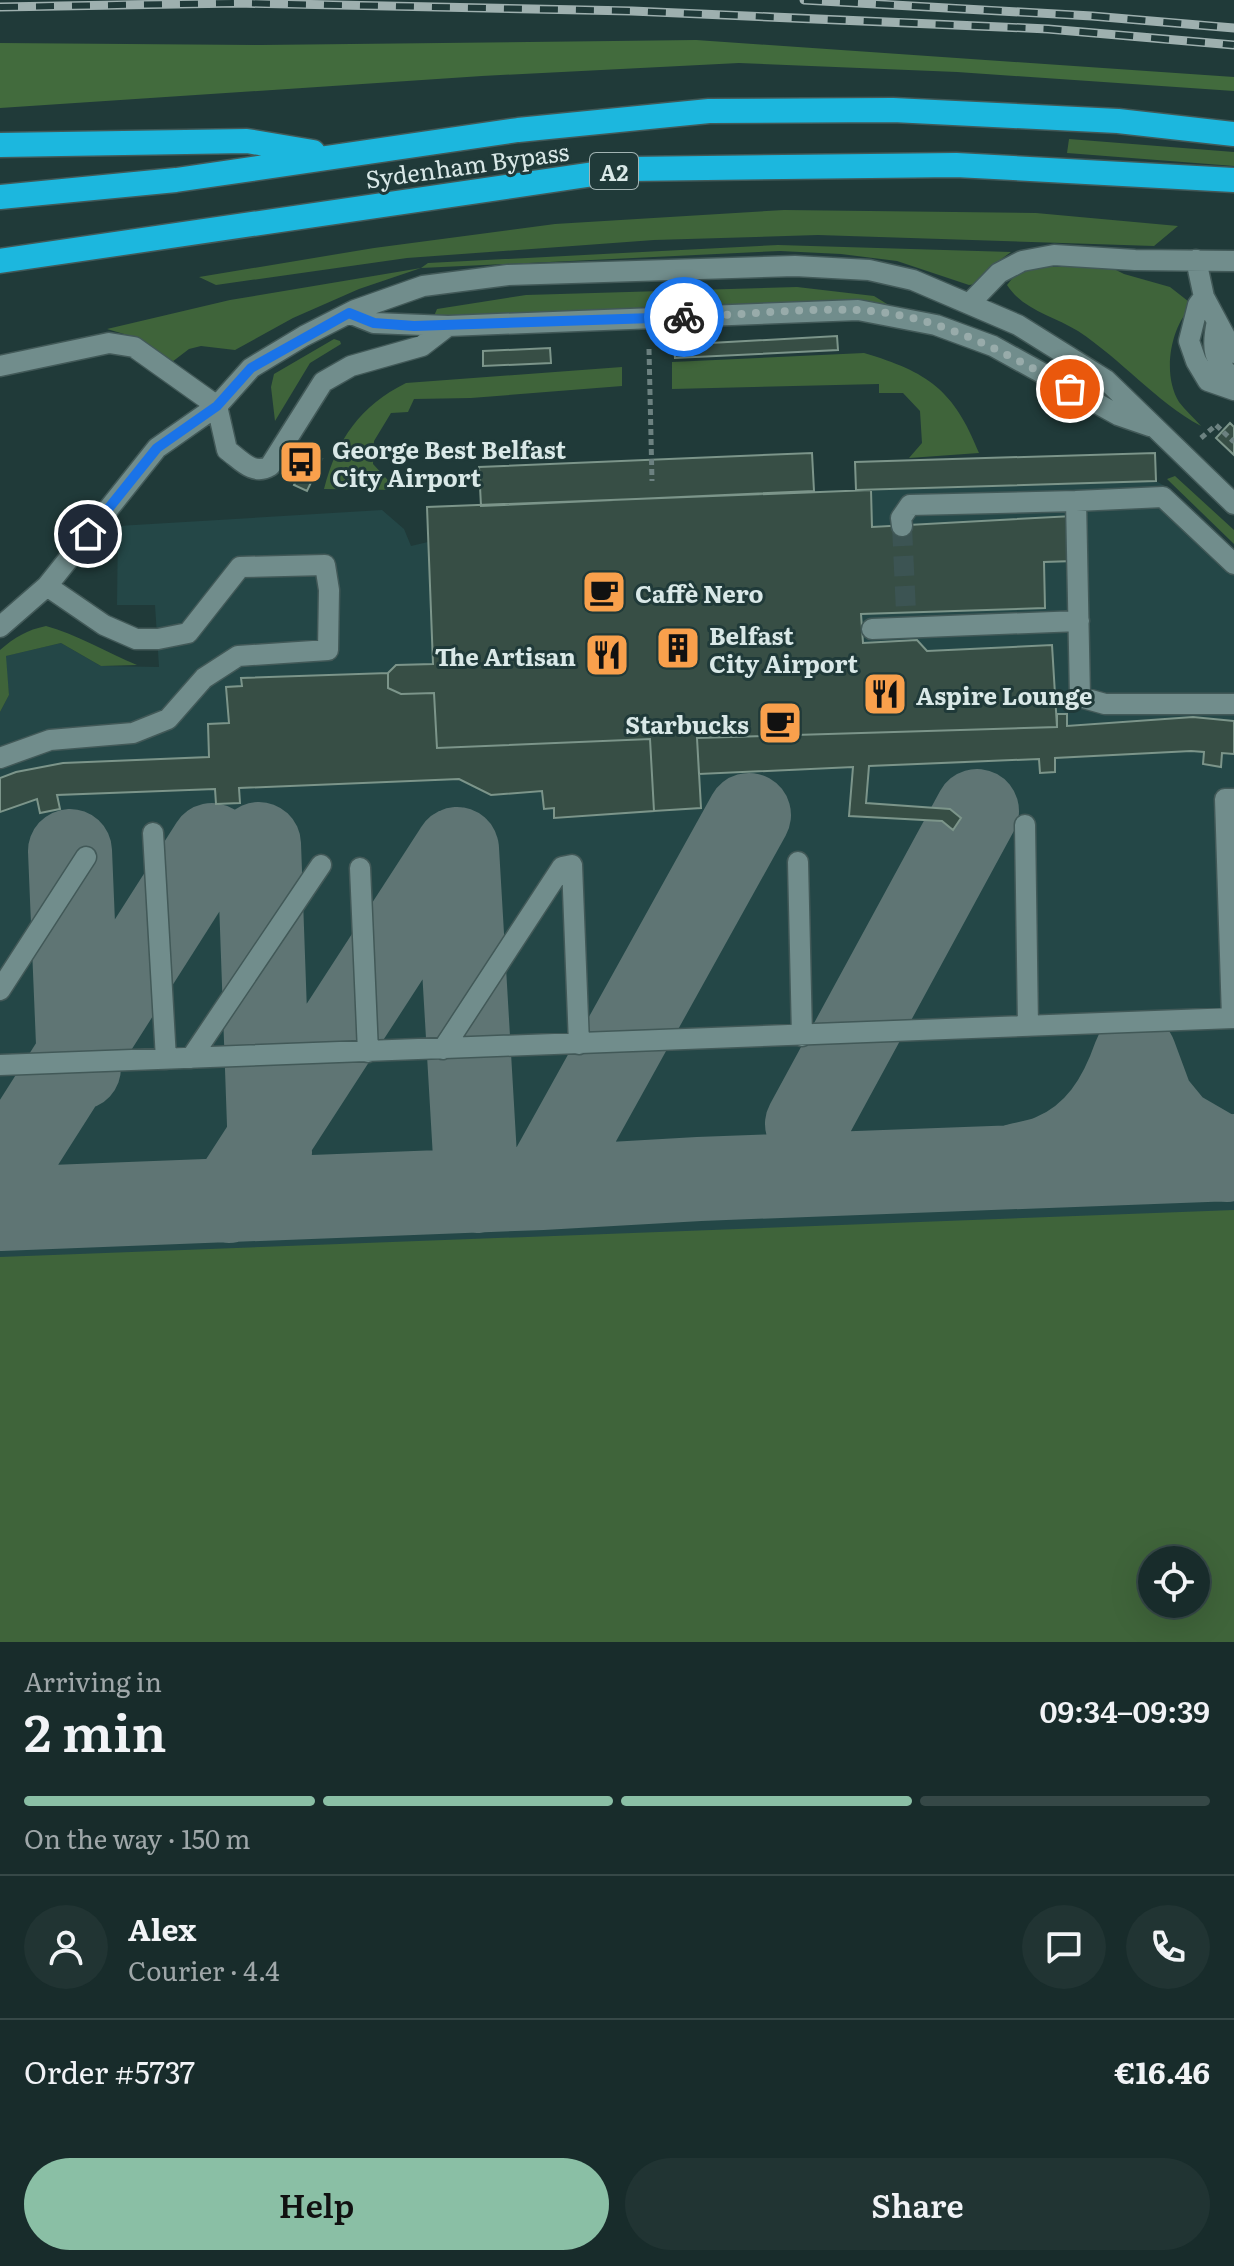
<!DOCTYPE html>
<meta charset="utf-8">
<style>
body{margin:0;font-family:Literata,serif;background:#213433;color:#f1f3f6;height:100vh;display:flex;flex-direction:column;font-size:30px;white-space:nowrap}
*{box-sizing:border-box;margin:0}
p{font-size:26px;color:#9fa7a9}
.icon{flex:none;width:44px;height:44px;fill:none;stroke:currentColor;stroke-width:2;stroke-linecap:round;stroke-linejoin:round}
.map{position:relative;height:1642px;overflow:hidden}
.side{display:flex;flex-direction:column;background:#182c2b;flex:1}
.side>*{flex:none}
.buttons{position:absolute;left:1138px;top:1546px;display:grid;gap:16px}
.buttons a{display:grid;place-items:center;width:72px;height:72px;border-radius:50%;background:#182c2b;box-shadow:0 8px 32px #0002,0 0 0 2px #364847;font-size:40px}
.pin{position:absolute;display:grid;place-items:center;width:68px;height:68px;color:#fff;margin:-34px;border:4px solid #fff;border-radius:50%;box-shadow:0 2px 8px #0007}
.courier{position:absolute;display:grid;place-items:center;width:80px;height:80px;margin:-40px;border:6px solid #1a73e8;border-radius:50%;background:#fff;color:#222;box-shadow:0 2px 10px #0007}
.summary em{font-style:normal;font-weight:600}
.summary div{display:flex;flex-direction:column-reverse}
.summary{display:flex;align-items:center;justify-content:space-between;height:136px;padding:0 24px}
h1{font-size:52px;font-weight:600;line-height:60px}
.bar{display:grid;grid-template-columns:repeat(4,1fr);gap:12px 8px;align-content:center;height:96px;padding:0 24px}
.bar i{height:10px;border-radius:6px;background:#364847}
.bar .current{background:#8abfa5}
.bar p{grid-column:span 4}
.line{display:flex;align-items:center;gap:20px;padding:0 24px;border-top:2px solid #364847}
.line div{flex:1}
.round{display:grid;place-items:center;flex:none;width:84px;height:84px;border-radius:42px;background:#213433}
.primary-button{display:flex;gap:16px;margin-top:auto;padding:16px 24px}
.primary-button a{flex:1;height:92px;border-radius:48px;background:#8abfa5;color:#111;font-size:32px;font-weight:600;line-height:92px;text-align:center}
.primary-button a+a{background:#213433;color:#f1f3f6}
.map>svg:first-child{display:block}
.built{fill:#244747;fill-rule:evenodd}
.green{fill:#3f643a;fill-rule:evenodd}
.forest{fill:#426b3d}
.lines{fill:none;stroke-linecap:round;stroke-linejoin:round}
.taxiway{stroke:#5f7574;stroke-width:84}
.building{fill:#374e45;stroke:#7c958a;stroke-width:2}
.minor-tunnel{stroke:#3c5453;stroke-width:20;stroke-dasharray:20 10;stroke-linecap:butt}
.minor-casing{stroke:#425958;stroke-width:23}
.highway-casing{stroke:#425958;stroke-width:27}
.path{stroke:#6c8180;stroke-width:5;stroke-dasharray:6 4;stroke-linecap:butt}
.minor{stroke:#718d8c;stroke-width:20}
.highway{stroke:#1cb7de;stroke-width:24}
.rail-casing{stroke:#9eb0af;stroke-width:9}
.rail{stroke:#203a39;stroke-width:6;stroke-dasharray:18;stroke-linecap:butt}
.done{stroke:#98abaa;stroke-width:8;stroke-dasharray:0 14.4}
.route{stroke:#1a73e8;stroke-width:10}
.labels{text-anchor:middle;dominant-baseline:central;stroke-width:6;stroke-linejoin:round;paint-order:stroke}
.shield{fill:#203a39;stroke:#a2b4b3;stroke-width:2}
.shield-label{font-size:22px;font-weight:bold;fill:#d9e8e7}
.street-label{font-size:24px;fill:#d9e8e7;stroke:#203a39}
.poi-label{font-size:24px;font-weight:bold;fill:#d9e8e7;stroke:#203a39;text-anchor:start}
</style>
<div class="map">
<svg width="1234" height="1642" viewBox="0 0 1234 1642">
<rect width="100%" height="100%" fill="#203a39"/>
<path class="built" d="M1156,481L1168,488L1234,553V1642H0V712L9,695L5,656L61,643L101,666L159,667L155,605H117L118,526L382,510L404,529L411,546L428,542L427,507L814,491ZM1152,1560H1196V1604H1152Z"/>
<path class="green" d="M1069,139L1234,152V166L1067,153Z
M784,210L1036,213L1178,226L1154,246L818,235L654,240L407,258L216,285L199,277L374,248L555,224Z
M778,245L1011,252L992,266L975,284L969,285L897,261L841,254L780,251L421,268L359,289L293,318L235,350L201,346L189,349L172,362L141,339L107,329L230,300L421,268L428,263Z
M1030,267H1110L1124,274L1170,287L1193,305C1170,326 1162,375 1179,402C1185,410 1194,418 1201,426C1155,401 1122,360 1078,331C1054,316 1023,310 1007,285L1015,275Z
M797,287L874,296L887,304L823,301L434,316L437,309L526,295Z
M334,339L340,341L341,344L310,363L275,421L271,387L274,374Z
M864,353C928,372 954,390 979,453L909,458L922,443L920,411L903,393H879V384L672,389V362Z
M622,367V386L471,398L414,399L408,412L391,413L374,441L373,464L397,490L324,489C337,439 360,406 406,383Z
M1175,476L1234,530V544L1167,479Z
M46,626C76,634 108,653 137,665L101,666L61,643L6,656L9,695L0,712V650C15,637 27,630 46,626Z
M1234,1210V1642H0V1257ZM1152,1560H1196V1604H1152Z"/>
<path class="forest" d="M696,40L1234,77V91L957,72L739,63L482,76L0,108V43L260,45Z"/>
<g class="lines">
<path class="taxiway" d="M259,844L270,1153
M457,849L477,1191
M70,851L79,1068
M807,1124L977,811
M1015,1166C1027,1163 1041,1161 1052,1156C1097,1137 1120,1099 1135,1056L1152,1102L1175,1130L1227,1160L1234,1156
M0,1178L212,845
M542,1188L749,815
M229,1201L457,849
M0,1209L542,1188L699,1179L1234,1159"/>
</g>
<path class="building" d="M837,336L838,350L675,358L674,345Z
M550,348L551,363L483,366V351Z
M1230,423L1234,427V455L1216,438Z
M310,453L322,459L307,491L294,485Z
M812,453L814,491L481,506L479,467Z
M1155,453L1156,481L856,490L855,462Z
M871,490L872,527L1073,516L1074,561L1044,562L1045,608L861,614L863,643L917,640L927,651L1052,645L1057,727L697,738L701,808L654,811L650,739L437,748L434,693L401,694L388,688V673L396,665L433,664L427,507Z
M388,673V688L401,694L434,693L437,748L650,739L654,811L554,818V808L544,809L542,791L491,795L459,779L239,788L240,803L216,804L215,789L57,795L60,809L40,813L37,799L0,812V778L16,772L63,763L209,757L208,724L229,723L226,687L242,686L241,678Z
M1057,714H1067V726L1193,717L1234,721V754L1222,753L1221,767L1203,764L1204,752L1191,751L1055,758V772L1040,773L1039,759L869,766L866,803L950,809L961,818L953,830L942,821L849,816L853,767L699,774L697,738L1057,727Z"/>
<g class="lines">
<path class="minor-tunnel" d="M902,526L906,612"/>
<g class="minor-casing">
<path id="minor" d="M1196,260L1204,297L1234,353
M1204,297L1198,305L1189,341L1196,361L1208,381L1234,390
M970,303L999,273L1022,261L1054,255L1135,260L1234,261
M349,313L374,323L448,326L858,310L936,325L993,346L1118,415L1150,426
M1217,321C1211,350 1213,359 1234,380
M0,366L109,343L134,347L217,406L227,450C241,460 253,476 270,466L323,382L351,366L422,346L448,326
M1076,501L1163,497L1234,564
M902,526L901,518L910,505L1076,501L1080,697L1105,704H1234
M0,627L47,586L157,448L217,406L251,368L304,336L355,310L423,286L508,275L795,266L869,270L913,280L1018,325L1106,380L1234,504
M872,629L1079,621
M0,758L50,740L133,733L168,719L204,678L238,656L328,650L329,590L325,565L240,567L188,633L158,639H136L104,625L47,586
M1025,825L1028,1026
M153,833L166,1059
M798,862L802,1036
M360,868L368,1052
M0,990L86,857
M1232,1018L1225,799H1234
M443,1049L562,867L572,865L579,1044
M191,1058L321,865
M0,1065L1234,1018"/>
</g>
<g class="highway-casing">
<path id="highway" d="M0,145L247,141L313,152
M0,197L176,180L518,130L709,111L893,110L1118,121L1234,134
M0,261L628,169L956,165L1234,180"/>
</g>
<path class="path" d="M649,349L652,481
M1201,438L1216,425L1234,442"/>
<use href="#minor" class="minor"/>
<use href="#highway" class="highway"/>
<g class="rail-casing">
<path id="rail" d="M804,0L1092,16L1234,28
M0,7L237,3L632,11L1048,29L1234,45"/>
</g>
<use href="#rail" class="rail"/>
</g>
<g class="lines">
<path class="done" d="M684,317C741,315 802,308 857,310C935,313 1004,352 1070,389"/>
<path class="route" d="M88,534L157,448L217,406L251,368L349,313L374,323L414,326L684,317"/>
</g>
<defs>
<g id="bus-square" transform="scale(2.3)"><rect x="-9" y="-9" width="18" height="18" rx="4" fill="#f9a04c" stroke="#203a39"/><path d="M-5-6H5V4H4V6H2V4H-2V6H-4V4H-5ZM-3.5-4V0h7V-4ZM-3.5 1.2v1.5H-2V1.2ZM2 1.2v1.5H3.5V1.2Z" fill="#111"/></g>
<g id="cafe-square" transform="scale(2.3)"><rect x="-9" y="-9" width="18" height="18" rx="4" fill="#f9a04c" stroke="#203a39"/><path d="M-5.5-4.5H6V0H3Q3 3.5 0 3.5H-2.5Q-5.5 3.5-5.5 0ZM3-3.2v2h1.7v-2ZM-6 4.5H4V6H-6Z" fill="#111"/></g>
<g id="building-square" transform="scale(2.3)"><rect x="-9" y="-9" width="18" height="18" rx="4" fill="#f9a04c" stroke="#203a39"/><path d="M-4-6H4V6H1V3H-1V6H-4ZM-2.5-4.3h1.7v1.8h-1.7ZM.8-4.3h1.7v1.8H.8ZM-2.5-1h1.7V.8h-1.7ZM.8-1h1.7V.8H.8Z" fill="#111"/></g>
<g id="restaurant-square" transform="scale(2.3)"><rect x="-9" y="-9" width="18" height="18" rx="4" fill="#f9a04c" stroke="#203a39"/><path d="M-5-6h1v4h1v-4h1v4h1v-4h1v5L-1.5 .5V6h-2V.5L-5-1ZM5-6V6H3V1.5H1.5Q1.5-4 5-6Z" fill="#111"/></g>
</defs>
<g fill-rule="evenodd">
<use href="#bus-square" x="301" y="462"/>
<use href="#cafe-square" x="604" y="592"/>
<use href="#building-square" x="678" y="648"/>
<use href="#restaurant-square" x="607" y="655"/>
<use href="#restaurant-square" x="885" y="694"/>
<use href="#cafe-square" x="780" y="723"/>
</g>
<g class="labels">
<rect class="shield" x="590" y="153" width="48" height="36" rx="6"/>
<g class="shield-label">
<text x="614" y="171">A2</text>
</g>
<g class="street-label">
<text transform="translate(467 164) rotate(-8)">Sydenham Bypass</text>
</g>
<g class="poi-label">
<text x="332" y="448">George Best Belfast<tspan x="332" dy="28">City Airport</tspan></text>
<text x="635" y="592">Caffè Nero</text>
<text x="709" y="634">Belfast<tspan x="709" dy="28">City Airport</tspan></text>
<text x="576" y="655" text-anchor="end">The Artisan</text>
<text x="916" y="694">Aspire Lounge</text>
<text x="749" y="723" text-anchor="end">Starbucks</text>
</g>
</g>
</svg>
<div class="buttons">
<a><svg class="icon" aria-label="locate" viewBox="0 0 24 24"><circle cx="12" cy="12" r="6"/><path d="M12 2v4M12 18v4M2 12h4M18 12h4"/></svg></a>
</div>
<div class="pin" style="left:1070px;top:389px;background:#ea580c"><svg class="icon" aria-label="bag" viewBox="0 0 24 24"><path d="M5 8h14l-1 12H6zM9 8a3 3 0 0 1 6 0"/></svg></div>
<div class="pin" style="left:88px;top:534px;background:#1f2937"><svg class="icon" aria-label="home" viewBox="0 0 24 24"><path d="M3 11l9-7 9 7M6 9v11h12V9"/></svg></div>
<div class="courier" style="left:684px;top:317px"><svg class="icon" aria-label="bike" viewBox="0 0 24 24"><circle cx="6" cy="16" r="4"/><circle cx="18" cy="16" r="4"/><path d="M6 16l4-8h5l3 8M10 8l3 8H6M13 5h3"/></svg></div>
</div>
<section class="side">
<div class="summary"><div><h1>2 min</h1><p>Arriving in</p></div><em>09:34–09:39</em></div>
<div class="bar"><i class="current"></i><i class="current"></i><i class="current"></i><i></i><p>On the way · 150 m</p></div>
<div class="line" style="height:144px"><a class="round"><svg class="icon" aria-label="person" viewBox="0 0 24 24"><circle cx="12" cy="8" r="4"/><path d="M4 21q1-7 8-7t8 7"/></svg></a><div><b>Alex</b><p>Courier · 4.4</p></div><a class="round"><svg class="icon" aria-label="chat" viewBox="0 0 24 24"><path d="M4 5h16v11H9l-5 4z"/></svg></a><a class="round"><svg class="icon" aria-label="phone" viewBox="0 0 24 24"><path d="M5 4h4l2 5-3 2q2 4 5 5l2-3 5 2v4C11 20 4 13 5 4z"/></svg></a></div>
<div class="line" style="height:104px"><div>Order #5737</div><b>€16.46</b></div>
<div class="primary-button"><a>Help</a><a>Share</a></div>
</section>
